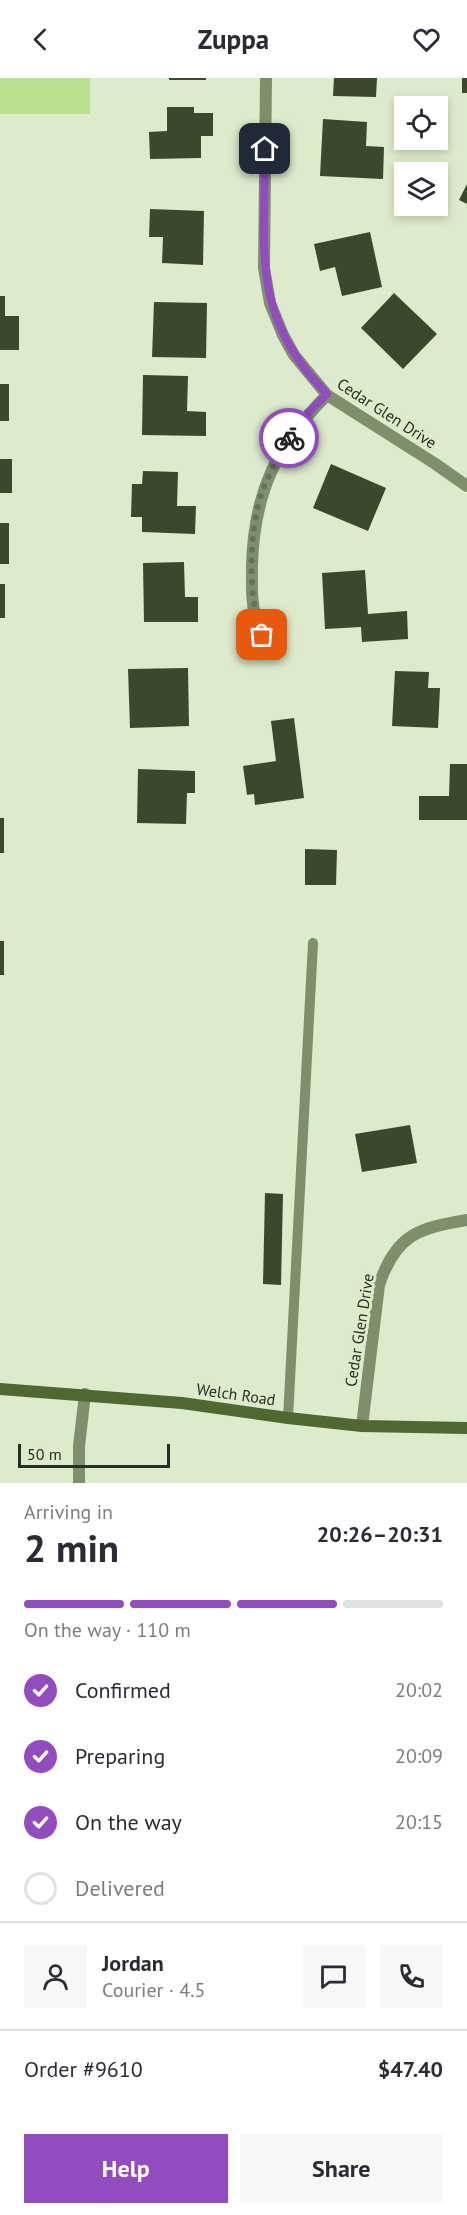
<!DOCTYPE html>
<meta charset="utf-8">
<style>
body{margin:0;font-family:"PT Sans",sans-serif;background:#f7f7f7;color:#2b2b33;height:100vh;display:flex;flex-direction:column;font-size:22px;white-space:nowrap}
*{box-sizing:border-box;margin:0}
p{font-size:20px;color:#7c7c81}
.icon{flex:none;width:33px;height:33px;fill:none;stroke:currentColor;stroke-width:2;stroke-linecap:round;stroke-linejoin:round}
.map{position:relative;height:1405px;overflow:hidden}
.sheet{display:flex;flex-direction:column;background:#fff;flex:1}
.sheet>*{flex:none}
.controls{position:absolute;left:394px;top:18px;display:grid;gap:12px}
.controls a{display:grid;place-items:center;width:54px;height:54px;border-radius:0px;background:#fff;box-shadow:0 3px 9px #0003;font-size:30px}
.scale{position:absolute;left:18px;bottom:15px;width:152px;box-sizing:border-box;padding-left:6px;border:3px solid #282e22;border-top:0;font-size:16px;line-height:21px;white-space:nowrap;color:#282e22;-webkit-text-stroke:4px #dbebcb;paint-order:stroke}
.pin{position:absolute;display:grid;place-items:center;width:51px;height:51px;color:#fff;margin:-26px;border-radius:12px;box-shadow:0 3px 9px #0006}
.courier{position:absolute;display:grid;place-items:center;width:60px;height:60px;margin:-30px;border:4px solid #914cc0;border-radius:50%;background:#fff;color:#222;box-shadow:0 2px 8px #0007}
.headline em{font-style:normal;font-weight:700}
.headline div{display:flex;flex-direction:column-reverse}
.headline{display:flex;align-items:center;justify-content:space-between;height:102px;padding:0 24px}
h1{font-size:39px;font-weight:700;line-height:45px}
.bar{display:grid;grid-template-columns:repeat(4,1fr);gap:9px 6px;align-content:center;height:72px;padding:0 24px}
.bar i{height:8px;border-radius:4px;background:#e1e1e2}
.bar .on{background:#914cc0}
.bar p{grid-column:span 4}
.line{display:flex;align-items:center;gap:15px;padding:0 24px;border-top:2px solid #e1e1e2}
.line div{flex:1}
.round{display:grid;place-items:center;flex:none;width:63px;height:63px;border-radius:0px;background:#f7f7f7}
ol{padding:0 24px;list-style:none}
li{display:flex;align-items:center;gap:18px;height:66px}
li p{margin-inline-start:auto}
li .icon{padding:6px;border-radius:50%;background:#914cc0;color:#fff;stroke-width:4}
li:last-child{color:#7c7c81}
li i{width:33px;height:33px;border:3px solid #e1e1e2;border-radius:50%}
.action{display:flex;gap:12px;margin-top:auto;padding:12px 24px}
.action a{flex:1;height:69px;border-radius:0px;background:#914cc0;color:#fff;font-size:24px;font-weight:700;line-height:69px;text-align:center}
.action a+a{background:#f7f7f7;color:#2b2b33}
header{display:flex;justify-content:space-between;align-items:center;height:78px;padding:0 24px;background:#fff;font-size:27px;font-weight:700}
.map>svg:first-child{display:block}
.green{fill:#b9e08f}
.building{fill:#3b482e}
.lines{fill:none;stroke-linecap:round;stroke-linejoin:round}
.service{stroke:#7e906b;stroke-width:10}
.minor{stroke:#7e906b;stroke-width:12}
.tertiary{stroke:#7e906b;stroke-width:12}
.secondary{stroke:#4e6830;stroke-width:12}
.done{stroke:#67705d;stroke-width:6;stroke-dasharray:0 10.8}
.route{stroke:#914cc0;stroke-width:8}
.labels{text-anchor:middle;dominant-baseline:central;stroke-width:6;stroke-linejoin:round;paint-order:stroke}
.street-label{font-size:16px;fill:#282e22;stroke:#dbebcb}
</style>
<header><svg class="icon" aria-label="back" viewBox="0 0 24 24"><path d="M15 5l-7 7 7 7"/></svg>Zuppa<svg class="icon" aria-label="heart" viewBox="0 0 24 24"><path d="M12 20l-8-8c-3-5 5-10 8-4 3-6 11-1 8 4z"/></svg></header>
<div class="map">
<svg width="467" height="1405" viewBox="0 0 467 1405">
<rect width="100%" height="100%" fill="#dbebcb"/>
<path class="green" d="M0,0H90V36H0Z"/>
<path class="building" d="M169,0H206V2H169Z
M334,0H377L376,19L333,18Z
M462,0H467V15H462Z
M167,29H194V35H213V58H201V80L150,81L149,54L167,53Z
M323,41L367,44L366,68L384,69L383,101L320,98Z
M467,106V126L459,122Z
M150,131L204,133L203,187L162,185L163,159H149Z
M370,154L382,209L342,218L335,189L320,193L314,166Z
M394,215L437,256L403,291L361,250Z
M0,218H5V238H19V272H0Z
M154,224L207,225L206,280L152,279Z
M143,297L188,298L187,333L206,334V358L142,357Z
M0,306H9V343H0Z
M0,381H12V415H0Z
M331,386L386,410L368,453L313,430Z
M143,393L178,394L177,428H196L195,456L142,454V439H131L132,406H142Z
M0,445H9V486H0Z
M184,484L185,519H198V544H144L143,485Z
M365,492L368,536L407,533L408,561L362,564L361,549L325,551L322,495Z
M0,506H5V540H0Z
M188,590L189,648L130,650L128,591Z
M395,593L429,594L428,610H440L438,650L392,648Z
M294,640L304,720L255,727L254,716L247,717L243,688L276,683L271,643Z
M450,686H467V742H419V718H449Z
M138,691L195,693V715H187L186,746L137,745Z
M0,740H4V775H0Z
M305,771L337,772L336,807H305Z
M0,863H4V897H0Z
M410,1047L417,1085L362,1094L355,1056Z
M265,1115L283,1116L281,1207L263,1206Z"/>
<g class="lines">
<path class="service" d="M288,1340L313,865"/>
<path class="minor" d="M266,0L264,190L270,225L283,257L294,277L327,317L434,385L467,408
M268,572C264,562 259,552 256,542C251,524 252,506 252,487C254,415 276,368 327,317
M362,1348L379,1207C396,1156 419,1150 467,1142"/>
<path class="tertiary" d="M79,1405V1368L85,1316"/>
<path class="secondary" d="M0,1311L182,1325L288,1340L362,1348L467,1350"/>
</g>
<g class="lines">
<path class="done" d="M262,557C247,518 249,453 262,414C269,395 279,377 289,360"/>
<path class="route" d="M265,71C265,172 250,238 327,316L308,335L289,360"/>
</g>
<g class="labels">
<g class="street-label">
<text transform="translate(387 335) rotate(33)">Cedar Glen Drive</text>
<text transform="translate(359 1252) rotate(-81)">Cedar Glen Drive</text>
<text transform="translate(236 1316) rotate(8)">Welch Road</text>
</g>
</g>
</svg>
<div class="controls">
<a><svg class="icon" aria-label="locate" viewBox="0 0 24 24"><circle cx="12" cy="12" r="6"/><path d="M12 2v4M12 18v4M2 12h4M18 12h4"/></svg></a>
<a><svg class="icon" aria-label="layers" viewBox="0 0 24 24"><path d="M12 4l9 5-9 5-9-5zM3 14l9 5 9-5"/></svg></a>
</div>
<div class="scale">50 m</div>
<div class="pin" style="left:262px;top:557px;background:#ea580c"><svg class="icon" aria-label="bag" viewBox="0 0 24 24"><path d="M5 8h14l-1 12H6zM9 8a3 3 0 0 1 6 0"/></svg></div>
<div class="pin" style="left:265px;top:71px;background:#1f2937"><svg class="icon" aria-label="home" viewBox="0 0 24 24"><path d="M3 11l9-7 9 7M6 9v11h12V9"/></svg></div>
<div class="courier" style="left:289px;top:360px"><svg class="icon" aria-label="bike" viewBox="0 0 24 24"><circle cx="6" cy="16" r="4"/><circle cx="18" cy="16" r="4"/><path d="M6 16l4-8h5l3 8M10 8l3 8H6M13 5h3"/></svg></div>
</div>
<section class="sheet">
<div class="headline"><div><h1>2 min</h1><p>Arriving in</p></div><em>20:26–20:31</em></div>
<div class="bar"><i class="on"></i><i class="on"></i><i class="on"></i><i></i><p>On the way · 110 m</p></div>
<ol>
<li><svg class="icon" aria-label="check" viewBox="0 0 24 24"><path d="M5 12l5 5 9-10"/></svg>Confirmed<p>20:02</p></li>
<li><svg class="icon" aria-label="check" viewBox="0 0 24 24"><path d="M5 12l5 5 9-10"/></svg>Preparing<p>20:09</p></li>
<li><svg class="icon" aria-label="check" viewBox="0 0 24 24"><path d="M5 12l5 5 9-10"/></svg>On the way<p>20:15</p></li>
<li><i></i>Delivered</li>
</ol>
<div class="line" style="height:108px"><a class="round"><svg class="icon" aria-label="person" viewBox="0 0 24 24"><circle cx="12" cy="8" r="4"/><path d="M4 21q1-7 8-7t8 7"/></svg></a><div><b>Jordan</b><p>Courier · 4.5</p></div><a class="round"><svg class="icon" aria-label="chat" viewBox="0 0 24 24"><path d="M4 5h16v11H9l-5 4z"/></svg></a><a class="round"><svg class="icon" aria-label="phone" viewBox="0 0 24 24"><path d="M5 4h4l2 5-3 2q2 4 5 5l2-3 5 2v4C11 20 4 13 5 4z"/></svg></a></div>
<div class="line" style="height:78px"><div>Order #9610</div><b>$47.40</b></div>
<div class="action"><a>Help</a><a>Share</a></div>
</section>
